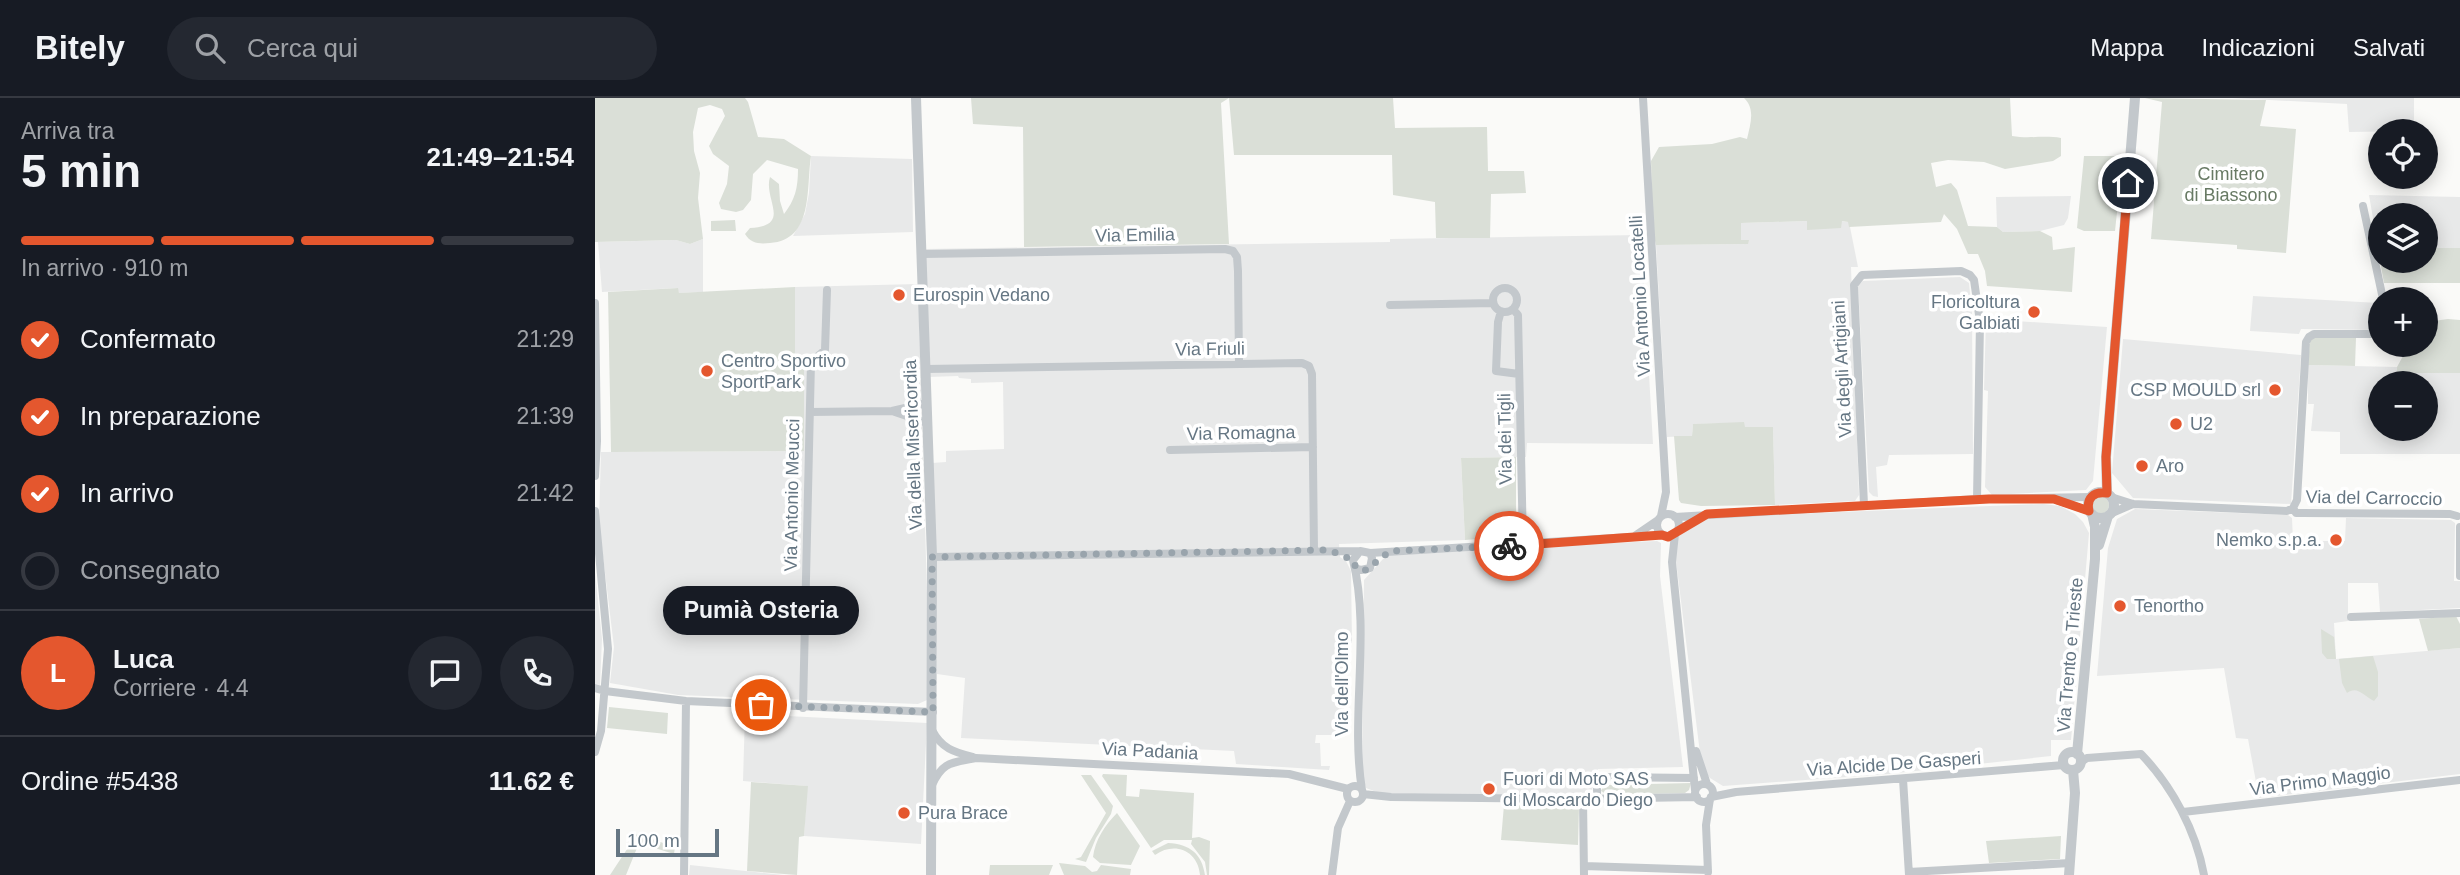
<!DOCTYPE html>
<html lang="it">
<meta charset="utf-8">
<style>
body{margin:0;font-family:Arial,sans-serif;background:#242831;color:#f1f3f6;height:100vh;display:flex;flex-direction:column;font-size:26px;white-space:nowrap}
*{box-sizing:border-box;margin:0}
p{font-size:23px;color:#9ea1a6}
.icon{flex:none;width:38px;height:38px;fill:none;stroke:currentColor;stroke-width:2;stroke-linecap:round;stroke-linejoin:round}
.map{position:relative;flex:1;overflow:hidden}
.sheet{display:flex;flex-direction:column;background:#171b24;width:595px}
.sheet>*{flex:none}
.buttons{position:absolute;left:1773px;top:21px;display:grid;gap:14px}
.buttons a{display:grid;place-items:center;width:70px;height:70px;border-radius:50%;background:#171b24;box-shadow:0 4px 18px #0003;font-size:35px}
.scale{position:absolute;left:21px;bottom:18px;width:103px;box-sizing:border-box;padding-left:7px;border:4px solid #657683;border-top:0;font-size:19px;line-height:24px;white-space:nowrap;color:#657683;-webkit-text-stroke:5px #fff;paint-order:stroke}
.pin{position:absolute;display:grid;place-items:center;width:60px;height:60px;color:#fff;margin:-30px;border:4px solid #fff;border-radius:50%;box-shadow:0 2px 7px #0007}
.courier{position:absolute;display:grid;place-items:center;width:70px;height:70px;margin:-35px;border:5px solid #e4572e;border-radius:50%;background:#fff;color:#222;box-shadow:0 2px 9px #0007}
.bubble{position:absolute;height:49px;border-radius:24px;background:#171b24;box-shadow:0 4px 18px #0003;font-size:23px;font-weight:700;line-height:49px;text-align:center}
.head em{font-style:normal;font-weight:700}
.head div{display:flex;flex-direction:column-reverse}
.head{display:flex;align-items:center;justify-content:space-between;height:119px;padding:0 21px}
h1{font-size:46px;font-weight:700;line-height:52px}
.bar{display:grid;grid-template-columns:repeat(4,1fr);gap:10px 7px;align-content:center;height:84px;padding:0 21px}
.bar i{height:9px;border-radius:5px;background:#363941}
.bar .on{background:#e4572e}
.bar p{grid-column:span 4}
.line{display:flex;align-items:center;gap:18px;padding:0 21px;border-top:2px solid #363941}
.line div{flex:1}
.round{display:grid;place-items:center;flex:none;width:74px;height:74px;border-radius:37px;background:#242831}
ol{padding:0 21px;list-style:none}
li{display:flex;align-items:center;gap:21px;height:77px}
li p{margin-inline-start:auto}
li .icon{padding:7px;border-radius:50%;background:#e4572e;color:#fff;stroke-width:4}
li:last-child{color:#9ea1a6}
li i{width:38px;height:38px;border:4px solid #363941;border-radius:50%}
header{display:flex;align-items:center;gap:42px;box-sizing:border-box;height:98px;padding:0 35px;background:#171b24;border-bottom:2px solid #363941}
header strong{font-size:33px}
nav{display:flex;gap:38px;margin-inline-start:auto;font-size:24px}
.search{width:490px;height:63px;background:#242831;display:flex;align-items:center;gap:18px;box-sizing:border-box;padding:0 24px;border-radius:38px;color:#9ea1a6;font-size:26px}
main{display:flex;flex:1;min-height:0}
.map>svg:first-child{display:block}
.built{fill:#e8e9e9;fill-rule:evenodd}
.green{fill:#dadfd7}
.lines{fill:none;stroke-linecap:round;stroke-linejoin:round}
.minor{stroke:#c3c8cc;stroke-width:8}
.tertiary{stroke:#c3c8cc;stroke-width:10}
.done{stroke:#99a4ac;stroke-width:7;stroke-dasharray:0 12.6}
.route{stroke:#e4572e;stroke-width:9}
.poi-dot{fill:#e4572e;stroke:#fff;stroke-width:2.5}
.labels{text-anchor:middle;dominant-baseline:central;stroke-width:7;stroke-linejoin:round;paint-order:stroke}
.park-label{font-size:18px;fill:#687a64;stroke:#fff}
.street-label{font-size:18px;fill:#657683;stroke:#fff}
.poi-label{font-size:18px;fill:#657683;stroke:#fff;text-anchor:start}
</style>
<header>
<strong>Bitely</strong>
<div class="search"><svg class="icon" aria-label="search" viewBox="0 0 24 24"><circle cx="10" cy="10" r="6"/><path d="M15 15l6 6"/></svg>Cerca qui</div>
<nav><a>Mappa</a><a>Indicazioni</a><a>Salvati</a></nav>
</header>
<main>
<section class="sheet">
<div class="head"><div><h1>5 min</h1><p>Arriva tra</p></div><em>21:49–21:54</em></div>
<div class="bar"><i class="on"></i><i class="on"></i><i class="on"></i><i></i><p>In arrivo · 910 m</p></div>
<ol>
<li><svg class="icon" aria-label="check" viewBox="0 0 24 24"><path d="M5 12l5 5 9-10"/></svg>Confermato<p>21:29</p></li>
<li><svg class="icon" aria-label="check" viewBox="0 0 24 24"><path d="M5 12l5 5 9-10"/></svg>In preparazione<p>21:39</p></li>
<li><svg class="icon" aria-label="check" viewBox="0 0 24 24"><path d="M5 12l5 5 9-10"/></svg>In arrivo<p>21:42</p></li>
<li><i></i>Consegnato</li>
</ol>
<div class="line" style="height:126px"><b class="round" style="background:#e4572e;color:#fff">L</b><div><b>Luca</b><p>Corriere · 4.4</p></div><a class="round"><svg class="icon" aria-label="chat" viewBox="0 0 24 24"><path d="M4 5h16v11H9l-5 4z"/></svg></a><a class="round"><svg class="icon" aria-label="phone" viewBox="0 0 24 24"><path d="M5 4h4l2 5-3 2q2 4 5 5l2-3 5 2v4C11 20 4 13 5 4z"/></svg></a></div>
<div class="line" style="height:91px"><div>Ordine #5438</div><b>11.62 €</b></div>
</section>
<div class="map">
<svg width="1865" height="777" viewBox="0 0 1865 777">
<rect width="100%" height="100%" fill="#fafaf8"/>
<path class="built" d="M1637,0H1819V33L1754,34L1752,6Z
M216,58L317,61L318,134L198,138L210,116L214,95Z
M1774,97L1865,99V150H1831L1830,117H1785V149H1783Z
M1476,98L1473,120L1469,127L1445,133L1408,134L1402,129L1401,99Z
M1212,123V131L1246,129V123L1254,124L1263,169H1256L1264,397L1260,403L1180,407L1178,329H1149V325L1098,326L1097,338L1072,339L1061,147L1153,146L1146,142V125Z
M1046,137L1058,346L932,345L931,359L866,360L870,442L744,446L745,459L751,463L756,473L757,545L754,546L753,603L746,637H721L720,645H725L726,668H735L734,672L641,666L639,653L366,640L370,580L342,576L337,365L351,364V353L409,351L408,284L376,285V281L364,280L363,278L333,279L330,151L795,144V141Z
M108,141V194L84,195L82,190L7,194L3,144L81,142L95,146Z
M1365,179L1374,185L1377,215L1378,356L1294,357L1292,367L1281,369L1283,399L1278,398L1274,394L1263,187L1268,183Z
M323,186L335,598L332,602L323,606L83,597L15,585L19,549L4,425L6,354L209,353V261L200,260V189Z
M1658,198L1783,205L1784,229L1782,232L1706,231L1704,236L1655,233Z
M1391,221L1512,229L1498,383L1491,392L1397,397L1390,389L1393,293L1389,292Z
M1528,241L1706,257L1696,406L1538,400L1517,375Z
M1713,267L1802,269L1803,275H1865V356H1745V334L1716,333L1719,306H1713ZM1785,285H1830V331H1785Z
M1448,406L1465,408L1480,416L1488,424L1494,435L1476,642H1456V658L1293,676L1128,688L1115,680L1107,671L1079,447L1082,439L1088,434L1116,419Z
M1540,411L1693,417L1697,420L1698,443H1750L1751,420L1856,422L1860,425L1859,483H1865V510L1785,514L1783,485H1753V523L1739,525L1741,561L1865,550V676L1664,700L1653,641L1641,640L1629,570L1502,578L1513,450L1522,421Z
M1062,443L1066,445L1065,478L1088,669L1003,671L1000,685L996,693L990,697L784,695L771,690L767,677L769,482L788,461L799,455Z
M0,474L7,541L5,587L0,586Z
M150,616L332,625L326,746L209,738L212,688L148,683Z
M95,767L188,777H94Z"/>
<path class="green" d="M0,0H150L153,4L163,39L189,41L216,58C211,90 219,142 175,145C165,146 156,146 150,136L155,130C198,128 168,101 175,79L184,86L185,103L189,116C200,102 203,90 203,71L172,62L158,76L156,102L148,112L141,114L126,111L124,105L132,86L134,68L118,56L114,48L130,18L127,11L115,7L103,10L98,34L99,53L105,75L103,100L108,141L95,146L81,142L0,144Z
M376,0H798L800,30L892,29L893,73H929L931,95L896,96L895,140H841L840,104L798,97L797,57H639L634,0L626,5L634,146L429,149L428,29L378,26Z
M1149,0H1415L1417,38C1434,41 1449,37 1466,40V58L1458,63L1410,71L1389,64L1353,62L1336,65L1341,89L1356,85L1362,92L1373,128L1402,129L1408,134L1445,133L1457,139L1458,152L1480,149L1477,194L1392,188L1390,173L1383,156H1373L1362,131L1349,116L1346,124L1254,129L1253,124L1247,123L1246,130L1212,132V123L1146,125V142H1154L1153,146L1061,147L1058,134L1056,63L1064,49L1117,46L1145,39L1152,41C1155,27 1161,11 1149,0Z
M1550,0L1671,2L1665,28L1701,31L1691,155L1642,151V147L1556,141L1567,4Z
M1489,58H1528L1520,133H1489L1482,130Z
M140,122L141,133H116V123Z
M1831,150H1865V185H1789L1785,163H1830Z
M200,189V259L209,260V353L16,354L13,194L83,190L84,195Z
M1853,221L1865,222V275H1802V269L1814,247H1830L1831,224Z
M1719,239L1761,240L1760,268L1713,267L1715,242Z
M1149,324L1150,329H1178L1180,407L1106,408L1086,405L1084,402L1079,338H1097L1098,326Z
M921,359V438L870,442L866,360Z
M1496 407a9 9 0 1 1 18 0a9 9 0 1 1-18 0Z
M1861,518L1865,526V550L1833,553L1824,521Z
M1726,531L1739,539L1741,561H1732L1727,555Z
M1778,558L1783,574V598L1779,603C1769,598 1762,587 1752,595L1747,585L1744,561Z
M14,609L73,615L72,636L12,630Z
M508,676L532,677L531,698L544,699L545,691L599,695L597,740L604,739L615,743L614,777H612L610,764L596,746L597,742H569L556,750L507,678Z
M486,677H496L518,708L516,716L501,740L491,764L480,761L486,759L511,715Z
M156,684L213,688L209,738L204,739L202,777L152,773Z
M1096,685L1094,692L1090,695L1013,697L1006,693L1008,688L1012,687Z
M909,707L984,709L983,747L906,742Z
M522,715L545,748L536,767L505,765L498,759C500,742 510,727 522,715Z
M42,736L80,749L79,756L44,745L31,777H15Z
M1466,738L1465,761L1394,765L1391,743Z
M573,745C595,746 607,756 610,777H605C603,752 579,743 560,757L557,753Z
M464,765L490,768L497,774L502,773L506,767L536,771L535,777H469Z
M395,767H458L454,777H394Z"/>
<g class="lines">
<path class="minor" d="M1048,0L1071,394L1066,418
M1768,108L1788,201
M328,156L630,151L638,153L642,159L643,173L644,266
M898 202a12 12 0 1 1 24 0a12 12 0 1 1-24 0Z
M795,207L898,205
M918,211L923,217L928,447
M906,213L903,224L901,273L924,276
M331,271L707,265L714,268L717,276L719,453
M297,313L332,325
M215,314L297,313L332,305
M575,352L718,349
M0,378L2,343L0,205
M1516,399L1538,406L1692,413L1698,410L1702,402L1711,244L1714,239L1719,236H1785
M1461,402L1495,413
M1269,407L1259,187L1267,177L1366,173L1375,177L1379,182L1385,224L1382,401
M1698,410L1701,415H1707L1855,416L1862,418
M0,413L13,551L6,633L0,654
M1517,415L1538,406
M1062 427a11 11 0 1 1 22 0a11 11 0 1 1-22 0Z
M1080,419L1382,401L1496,399
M1865,429V478
M1083,432L1110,417
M1080,436L1077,464L1100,692
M1041,437L1063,422
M775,455L1067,437
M337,459L765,453
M760,470L766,472L775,470L777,460L775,455L765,453L758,462C776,534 755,618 767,692
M1756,519L1865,515
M0,590L10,593L91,603L338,614
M208,610L216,264L230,252L232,192
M337,632C347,651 359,654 378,659
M1101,653L1112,686
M1486,664L1492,660L1546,656C1577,688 1601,733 1609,777
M1308,681L1314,777
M1100 695a9 9 0 1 1 18 0a9 9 0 1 1-18 0Z
M337,687C348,663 357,665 381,660L694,676L753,691
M752 696a8 8 0 1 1 16 0a8 8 0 1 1-16 0Z
M768,696L796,699L988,701L1102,699
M1116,699L1141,694L1469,667
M988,701L989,777
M1002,701V689L1009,679L1099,680
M1588,714L1865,682
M989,768L1113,772
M1113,774L1111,727L1115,701
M1314,774L1475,765
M89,777L91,603
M737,777L743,730L755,703"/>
<path class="tertiary" d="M321,0L337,459L336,777
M1493 407a13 13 0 1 1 26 0a13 13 0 1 1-26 0Z
M1512,395L1511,359L1540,0
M1504,447L1513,418
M1468 663a9 9 0 1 1 18 0a9 9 0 1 1-18 0Z
M1482,656L1500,461V429L1497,416
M1474,777L1480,695L1478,672"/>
</g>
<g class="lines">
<path class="done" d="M166,607L338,614L337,459L734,452L758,462L761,470L766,472H771L795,453L914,448"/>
<path class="route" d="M914,448L1067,437L1073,439L1112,416L1394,401H1459L1494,413C1491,400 1499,393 1512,395L1511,359L1533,85"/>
</g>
<g class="poi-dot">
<circle cx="304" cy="197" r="7"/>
<circle cx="1439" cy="214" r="7"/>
<circle cx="112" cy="273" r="7"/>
<circle cx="1680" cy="292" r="7"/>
<circle cx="1581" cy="326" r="7"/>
<circle cx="1547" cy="368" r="7"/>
<circle cx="1741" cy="442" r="7"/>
<circle cx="1525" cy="508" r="7"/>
<circle cx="894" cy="691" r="7"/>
<circle cx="309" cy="715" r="7"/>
</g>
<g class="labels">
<g class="park-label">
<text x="1636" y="76">Cimitero<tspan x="1636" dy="21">di Biassono</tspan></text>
</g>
<g class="street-label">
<text transform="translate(540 137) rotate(-1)">Via Emilia</text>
<text transform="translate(1045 198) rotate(-93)">Via Antonio Locatelli</text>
<text transform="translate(615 251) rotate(-1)">Via Friuli</text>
<text transform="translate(1247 271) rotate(-93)">Via degli Artigiani</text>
<text transform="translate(646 335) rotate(-1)">Via Romagna</text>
<text transform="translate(910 341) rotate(-91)">Via dei Tigli</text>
<text transform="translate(318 347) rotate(-92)">Via della Misericordia</text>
<text transform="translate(197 397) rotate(-89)">Via Antonio Meucci</text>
<text transform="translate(1779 400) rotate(1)">Via del Carroccio</text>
<text transform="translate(1475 557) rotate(-85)">Via Trento e Trieste</text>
<text transform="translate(747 586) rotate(-90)">Via dell'Olmo</text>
<text transform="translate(555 653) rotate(3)">Via Padania</text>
<text transform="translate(1299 666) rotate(-4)">Via Alcide De Gasperi</text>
<text transform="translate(1725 683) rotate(-7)">Via Primo Maggio</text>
</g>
<g class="poi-label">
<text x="318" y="197">Eurospin Vedano</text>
<text x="1425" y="204" text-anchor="end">Floricoltura<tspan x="1425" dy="21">Galbiati</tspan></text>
<text x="126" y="263">Centro Sportivo<tspan x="126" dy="21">SportPark</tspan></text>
<text x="1666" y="292" text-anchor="end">CSP MOULD srl</text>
<text x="1595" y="326">U2</text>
<text x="1561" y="368">Aro</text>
<text x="1727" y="442" text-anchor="end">Nemko s.p.a.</text>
<text x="1539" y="508">Tenortho</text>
<text x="908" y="681">Fuori di Moto SAS<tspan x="908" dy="21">di Moscardo Diego</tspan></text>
<text x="323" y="715">Pura Brace</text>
</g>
</g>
</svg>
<div class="buttons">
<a><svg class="icon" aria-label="locate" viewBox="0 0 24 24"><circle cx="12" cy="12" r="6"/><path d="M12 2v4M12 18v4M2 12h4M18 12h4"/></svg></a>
<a><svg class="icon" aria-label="layers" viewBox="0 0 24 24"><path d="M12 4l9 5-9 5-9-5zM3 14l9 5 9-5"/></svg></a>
<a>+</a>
<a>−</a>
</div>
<div class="scale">100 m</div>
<div class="pin" style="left:166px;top:607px;background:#ea580c"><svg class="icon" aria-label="bag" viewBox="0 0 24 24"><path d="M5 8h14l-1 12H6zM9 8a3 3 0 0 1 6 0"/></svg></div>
<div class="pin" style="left:1533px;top:85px;background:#1f2937"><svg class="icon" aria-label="home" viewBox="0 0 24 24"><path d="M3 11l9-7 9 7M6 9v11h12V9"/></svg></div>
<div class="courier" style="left:914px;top:448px"><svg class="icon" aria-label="bike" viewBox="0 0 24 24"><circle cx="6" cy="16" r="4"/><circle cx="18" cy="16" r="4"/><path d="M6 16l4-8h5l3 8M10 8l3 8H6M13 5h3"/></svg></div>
<div class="bubble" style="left:68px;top:488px;width:196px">Pumià Osteria</div>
</div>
</main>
